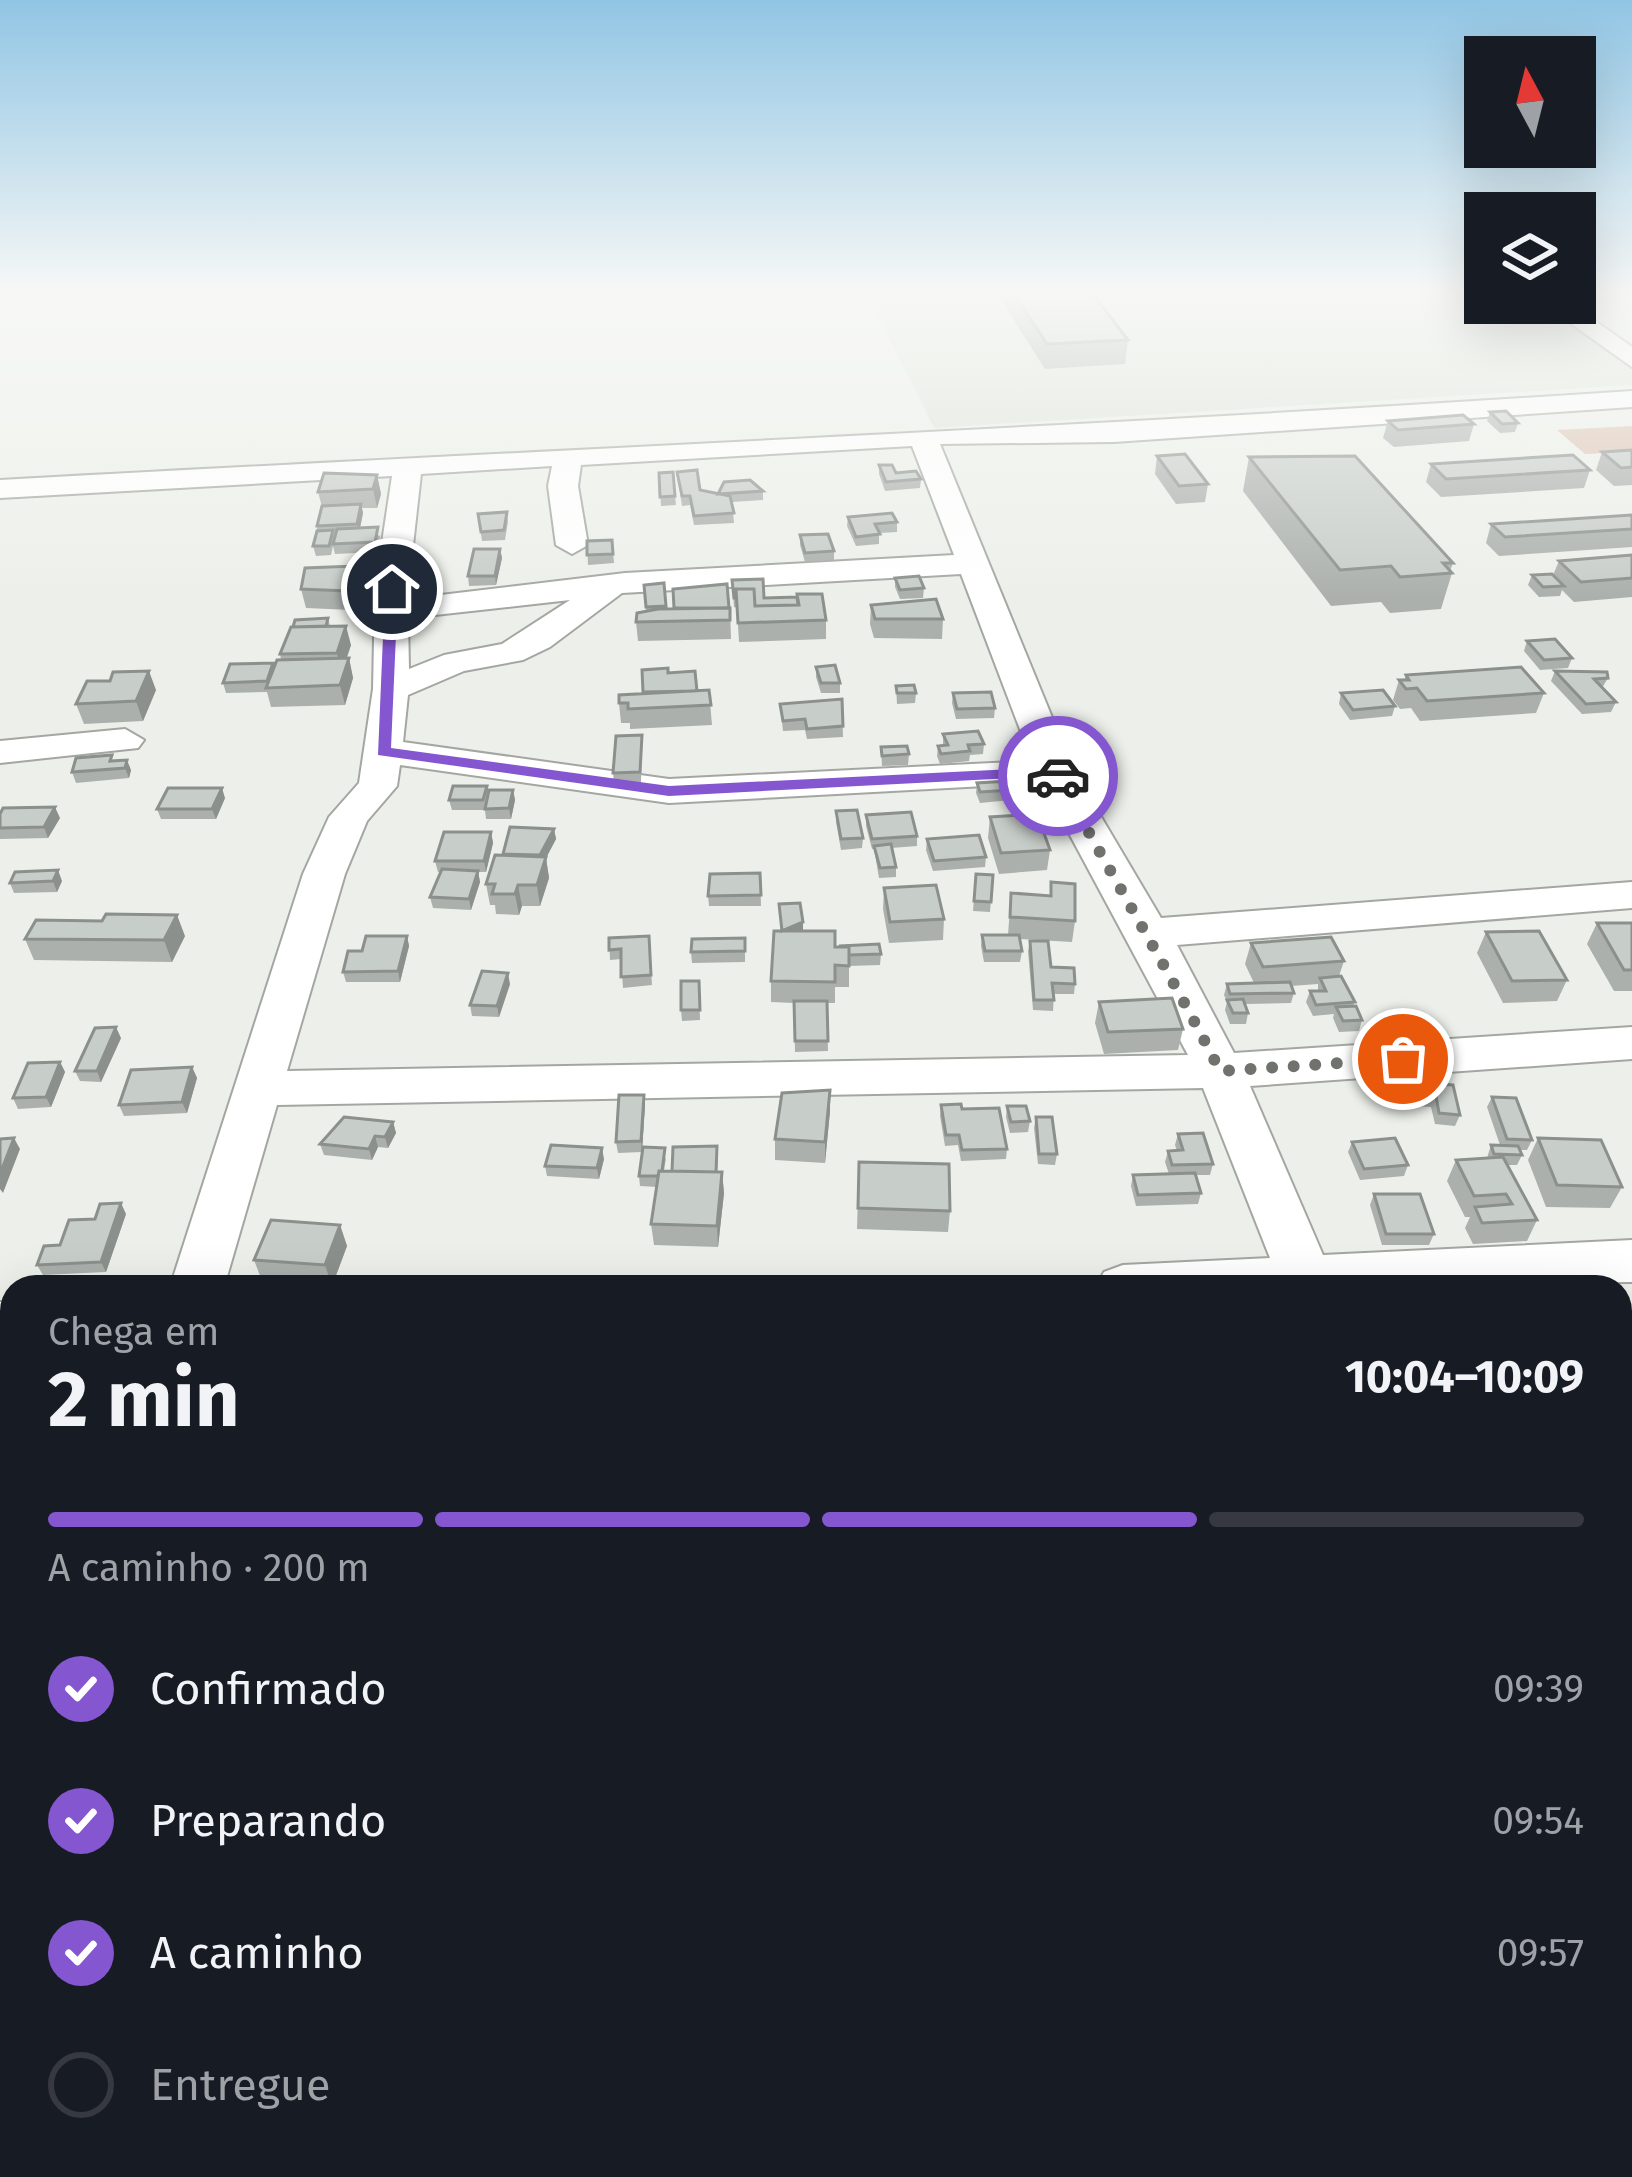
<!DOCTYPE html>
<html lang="pt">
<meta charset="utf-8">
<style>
body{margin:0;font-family:"Fira Sans",sans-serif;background:#20242c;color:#f1f3f6;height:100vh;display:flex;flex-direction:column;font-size:45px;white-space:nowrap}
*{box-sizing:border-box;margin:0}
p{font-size:39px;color:#9ea1a6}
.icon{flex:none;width:66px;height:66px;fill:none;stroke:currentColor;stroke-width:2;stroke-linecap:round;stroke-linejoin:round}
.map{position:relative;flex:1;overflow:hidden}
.details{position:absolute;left:0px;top:1275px;width:1632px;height:903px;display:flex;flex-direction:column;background:#171b24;border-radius:36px 36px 0 0;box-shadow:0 12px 48px #0002}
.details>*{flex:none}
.needle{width:78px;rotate:353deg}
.buttons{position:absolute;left:1464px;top:36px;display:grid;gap:24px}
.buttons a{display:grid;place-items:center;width:132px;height:132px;border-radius:0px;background:#171b24;box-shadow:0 12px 48px #0002;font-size:60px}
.pin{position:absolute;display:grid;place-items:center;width:102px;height:102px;color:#fff;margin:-51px;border:6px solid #fff;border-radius:50%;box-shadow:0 3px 12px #0007}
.courier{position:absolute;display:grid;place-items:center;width:120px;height:120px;margin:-60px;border:9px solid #8456cf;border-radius:50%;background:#fff;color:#222;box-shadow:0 3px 15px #0007}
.head em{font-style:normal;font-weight:700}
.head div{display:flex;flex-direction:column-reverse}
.head{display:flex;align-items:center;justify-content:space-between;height:204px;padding:0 48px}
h1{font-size:78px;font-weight:700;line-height:90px}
.bar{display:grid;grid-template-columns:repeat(4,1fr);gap:18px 12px;align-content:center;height:144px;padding:0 48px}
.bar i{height:15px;border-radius:9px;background:#363941}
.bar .current{background:#8456cf}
.bar p{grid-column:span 4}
ol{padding:0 48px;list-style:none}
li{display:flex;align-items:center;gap:36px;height:132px}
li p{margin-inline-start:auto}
li .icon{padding:12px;border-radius:50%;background:#8456cf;color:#fff;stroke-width:4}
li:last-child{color:#9ea1a6}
li i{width:66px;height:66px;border:6px solid #363941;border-radius:50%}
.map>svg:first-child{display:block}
.built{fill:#dee4d8}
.green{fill:#dcc2af}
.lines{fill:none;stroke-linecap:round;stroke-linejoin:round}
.minor-casing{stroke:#a4a7a1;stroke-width:4}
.minor{fill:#fff;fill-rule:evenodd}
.wall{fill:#abb0ad}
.shaded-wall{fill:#8b908d}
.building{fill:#c7cdc9;stroke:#8b908d;stroke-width:3}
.route{fill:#8456cf}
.done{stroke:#70726e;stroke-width:12;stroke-dasharray:0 21.6}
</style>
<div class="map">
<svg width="1632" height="2177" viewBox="0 0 1632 2177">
<rect width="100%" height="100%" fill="#edf0ea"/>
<path class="built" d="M867,294H1485V303H1542L1632,369V385L934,428Z"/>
<path class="green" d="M1632,426V452L1585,454L1557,430Z"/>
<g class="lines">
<g class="minor-casing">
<path id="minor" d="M1542,303H1570L1632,347V367Z
M1632,391V407L1114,442L940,444L1074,771L1161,918L1632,882V908L1177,945L1234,1053L1632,1027V1059L1250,1086L1323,1255L1632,1240V1282L1096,1287L1104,1272L1123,1265L1270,1258L1203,1088L277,1105L224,1287H170L303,874L329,817L359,783L373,689L375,589L392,476L0,498V480C544,450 1088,427 1632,391ZM912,446L954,555L625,573L407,599L421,474L552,466L548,486L556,545L572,554L588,545L578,486L581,465ZM961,574L1032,761L669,779L403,742L408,695L464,671L523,660L550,647L622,593ZM570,600L502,644L444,655L409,669L408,618ZM400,765L669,803L1042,783L1188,1055L287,1071L345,874L367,821L397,786Z
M125,729L144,740L138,748L0,763V741Z
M0,1302H12V1346H0Z
M1632,1679V1745L1620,1746V1680Z
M12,1759V1865L0,1869V1764Z
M1620,2129L1632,2134V2177H1574L1570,2166H1620Z"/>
</g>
<use href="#minor" class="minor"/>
</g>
<path class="wall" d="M997,294H1093L1128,340L1125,364L1045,369Z
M1490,412L1518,423L1515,432L1500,433L1487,421Z
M1388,421L1474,424L1469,441L1394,447L1383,438Z
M1632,450V485L1614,486L1596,470L1602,452Z
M1157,456L1208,484L1205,502L1176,504L1155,474Z
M1249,457L1453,563L1450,571L1452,573L1441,609L1390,613L1381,602L1331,606L1243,491Z
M1431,464L1590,470L1584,488L1441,497L1426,482Z
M879,465L896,473L921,479L920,488L885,491L879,474Z
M673,472L676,505L661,506L659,473Z
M677,472L700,490L719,494L763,491V500L732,502L734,523L694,525L690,505L682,506Z
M377,475L381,494L377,508H362L363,513L360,528L380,536L377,552L335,554L333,546L331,555L316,556L313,546L322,507L318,492Z
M507,512L508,522L505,540L482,541L478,514Z
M1632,515V547L1499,556L1486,543L1491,524Z
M848,517L897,522V532L879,533V544L856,546L847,526Z
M800,535L834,551V560L805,562L800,545Z
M612,540L614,563L588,565L587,541Z
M500,549L502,558L496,585L469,586L468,576Z
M1632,555V597L1574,602L1562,590L1560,596L1539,597L1528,585L1532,575H1553L1559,561Z
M895,578L924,588L923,598L900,599L895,587Z
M732,580L764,598L826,620V639L739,642L737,608L734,607Z
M664,583L666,609L730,608L731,639L638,641L636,622L646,611L644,585Z
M360,585L351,610L306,608L301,589Z
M871,605L943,619L942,639L874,638L870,624Z
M328,618L330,626L351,645L347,658H349L353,678L345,705L271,707L267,692L226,693L223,683L273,663L274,666L281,659L280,654Z
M1527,641L1572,658L1568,668L1540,670L1524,651Z
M816,667L840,683V693H821L816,677Z
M642,670L668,673L697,691L709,690L712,725L630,729V723H621L619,703L643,694Z
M1555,671L1608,678L1602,688L1616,702L1611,712L1582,714L1551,681Z
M1406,675L1544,693L1536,713L1420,721L1411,708L1400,709L1393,700L1399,680H1404Z
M110,681L156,690L143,721L84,724L76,704Z
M896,686L916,693L915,703L897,704Z
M953,693L995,708L994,718L956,719L952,703Z
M1341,693L1395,706L1392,716L1350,720L1339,704Z
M842,699L843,737L807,739L805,730L783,731L780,704Z
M943,734L984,744L983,754L970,755L969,761L940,764L937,756L938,746L943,745Z
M642,735L641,783H614L613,773Z
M881,747L909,754L908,765L882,766Z
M114,761L131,770L129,778L76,783L72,772Z
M977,783L1012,790L1011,800L980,803L976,793Z
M487,786L488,793L513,790L515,800L511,819H486L485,810H452L449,800Z
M225,798L216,819H161L157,809Z
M836,811L863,838L862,848L841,850L836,822Z
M866,815L917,836V846L891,848L896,867V877L879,878L874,849H872L866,826Z
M990,817L1050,850L1047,870L999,874L988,838Z
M60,818L48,838L0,839V828Z
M554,829L556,839L546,858L549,878L540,906H522L519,915L496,914L495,905H490L486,884L503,854Z
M491,832L493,843L486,872H478L480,882L471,910L433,908L430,897L441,872H438L435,861Z
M927,839L986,857L985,867L933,871L926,850Z
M760,873L761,906H709L708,896Z
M976,874L993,875L990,912L973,911Z
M62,881L57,892L14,893L10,883Z
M1051,882L1075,921L1072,942L1020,939L1022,951L1020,962H984L981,946L982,935H1008L1011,893L1050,896Z
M884,888L944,919L943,940L889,943L883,909Z
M779,904L803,922V931L835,947L881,954L880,965L849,966V987H835V1003H827L828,1051L795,1052L794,1003L771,1002V981L781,931Z
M1597,923H1632V991H1614L1587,944Z
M1486,932L1567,980L1557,1001L1503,1003L1477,953Z
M185,936L172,962L34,960L25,939Z
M407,936L409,946L400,982H346L343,972L362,951Z
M649,936L652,985L623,988L621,959L610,960L609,938Z
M745,938V962L692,963L691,952Z
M1030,941L1051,967L1075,984L1074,994H1054L1053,1011L1033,1010L1028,951Z
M1251,943L1344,961L1339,976L1355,1002L1353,1006L1362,1020L1359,1031L1339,1032L1333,1018L1334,1014L1313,1016L1306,1002L1310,991H1318V984L1291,986L1294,993L1291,1003L1245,1004L1248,1013L1246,1024H1230L1225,1010L1227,1002L1224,995L1227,984L1254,983L1245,964Z
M699,981L700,1020L682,1021L681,1010Z
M510,984L499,1017L472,1016L470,1005Z
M1099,1002L1183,1029L1178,1050L1104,1054L1095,1023Z
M121,1038L101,1082L80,1081L75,1071Z
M60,1062L65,1072L51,1107L18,1109L13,1098Z
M192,1067L197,1078L187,1113L124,1116L119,1105Z
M1416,1083L1460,1115L1455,1126L1435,1124L1431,1107L1414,1106L1412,1093Z
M644,1095L645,1105L642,1152L618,1153L616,1142Z
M1492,1097L1532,1140L1527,1150H1520L1522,1155L1517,1165H1508L1537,1220L1527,1241L1473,1244L1465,1228L1470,1217H1465L1447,1181L1456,1160L1487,1158L1491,1145H1500L1487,1107Z
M941,1105L962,1109L1007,1149L1006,1159L961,1161L958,1145L945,1146L940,1116Z
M1007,1106L1030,1121L1028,1132L1010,1133L1006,1117Z
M830,1111L825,1163L775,1160V1139Z
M1036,1117L1057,1154L1055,1165L1038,1164L1034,1128Z
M393,1122L396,1133L388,1148L378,1147L372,1160L324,1155L320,1144Z
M1178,1134L1213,1164L1210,1175H1196L1201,1193L1198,1204L1136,1206L1131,1186L1133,1175L1169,1174L1165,1162L1168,1151H1177L1175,1145Z
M1538,1138L1622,1187L1610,1208L1546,1207L1528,1160Z
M1352,1142L1408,1165L1404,1176L1360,1180L1348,1152Z
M718,1157L717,1172H722L724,1193L718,1247L654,1245L651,1224L657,1187L640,1186L639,1176L666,1158L664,1171H672Z
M604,1159L599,1179L547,1176L545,1166Z
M859,1162L950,1211L948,1232L857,1229Z
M1374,1194L1434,1234L1429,1245H1382L1370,1205Z
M126,1214L106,1272L43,1275L37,1265L95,1219Z
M340,1225L347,1246L332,1286L262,1281L254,1260Z
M1632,1322V1386H1631L1620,1367V1323Z
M0,1431H12V1497H0Z
M1632,1478V1556L1620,1534V1480Z
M1620,1606H1632V1670L1620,1671Z
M1632,1841V2053L1622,2054L1620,2048V1842Z
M1331,2166H1378L1332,2168Z
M1448,2166H1568L1570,2177H1450Z"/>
<path class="shaded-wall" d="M377,475L381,494L377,508L373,489Z
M361,504L363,513L359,533L357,524Z
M500,549L502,558L496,585L495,576Z
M355,566L360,585L351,610L347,591Z
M346,626L351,645L341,673L337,653Z
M349,658L353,678L345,705L340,685Z
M149,671L156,690L143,721L136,701Z
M127,760L131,770L129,778L125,768Z
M222,788L225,798L216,819L212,809Z
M513,790L515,800L511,819L509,808Z
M55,807L60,818L48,838L44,827Z
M554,829L556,839L546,858L549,878L540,906L537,885L540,855Z
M491,832L493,843L486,872L484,861Z
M58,870L62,881L57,892L53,881Z
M478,871L480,882L471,910L469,899Z
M518,885L522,906L519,915L515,894Z
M177,915L185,936L172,962L164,940Z
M803,922V932L782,931Z
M407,936L409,946L400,982L398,971Z
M508,973L510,984L499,1017L497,1006Z
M116,1027L121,1038L101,1082L97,1071Z
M60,1062L65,1072L51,1107L46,1097Z
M192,1067L197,1078L187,1113L182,1102Z
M830,1090V1111L825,1163V1142Z
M644,1095L645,1105L642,1152L641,1141Z
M393,1122L396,1133L388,1148L385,1137Z
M375,1136L378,1147L372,1160L369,1149Z
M14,1138L20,1149L3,1193L0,1189V1174Z
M602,1148L604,1159L599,1179L597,1168Z
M722,1172L724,1193L718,1247L717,1226Z
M121,1203L126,1214L106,1272L101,1262Z
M340,1225L347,1246L332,1286L325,1265Z
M0,1561L12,1576L9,1585L12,1589V1602L0,1638Z
M473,2166H476L481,2174V2177H470Z"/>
<path class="building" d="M1014,294H1093L1128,340L1047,344Z
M1506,411L1518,423L1502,424L1490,412Z
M1463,415L1474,424L1398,430L1388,421Z
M1632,450V467L1621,468L1602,452Z
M1185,454L1208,484L1179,486L1157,456Z
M1573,455L1590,470L1446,479L1431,464Z
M1355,456L1453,563H1443L1452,573L1400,577L1391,566L1340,570L1249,457Z
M879,465H892L896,473L916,471L921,479L886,482Z
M697,470L700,490L730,496L734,513L694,516L690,496H682L677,472Z
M673,472L675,496L660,497L659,473Z
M324,473L377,475L373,489L318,492Z
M750,480L763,491L718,494L724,482Z
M361,504L357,524L317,526L322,506Z
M507,512L504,530L481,532L478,514Z
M892,513L897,522L875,524L880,534L856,537L848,517Z
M1632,515V529L1505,537L1491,524Z
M378,527L375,542L333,544L337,529Z
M333,530L329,546H313L317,531Z
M828,534L834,551L805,553L800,535Z
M612,540L613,554L587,555V541Z
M474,549H500L495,576H468Z
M1632,555V578L1581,582L1559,561Z
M355,566L347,591L301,589L305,568Z
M1552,574L1564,586L1543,587L1532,575Z
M919,576L924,588L900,590L895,578Z
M763,579L764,598L797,597L798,605L755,606L754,589H736V598H734L732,580Z
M664,583L666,606L646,607L644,585Z
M727,584L729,608H674L673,589Z
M736,589H754L755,606L799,605L797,594H822L826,620L738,623Z
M936,599L943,619H875L871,605Z
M730,608V620L636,622L637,613L658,609Z
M328,618L326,626L293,627L295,620Z
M346,626L337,653L280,654L291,627Z
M1555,639L1572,658L1544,660L1527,641Z
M349,658L340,685L266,688L277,660Z
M273,663L267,681L223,683L230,664Z
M835,665L840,683H821L816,667Z
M1521,667L1544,693L1427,701L1417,688L1406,689L1399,680H1409L1406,675Z
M668,668V673L695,671L697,691L643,692L642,670Z
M149,671L136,701L76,704L87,681H110L113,672Z
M1555,671L1607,672L1608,678L1594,679L1616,702L1586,704Z
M914,685L916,693H897L896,686Z
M709,690L711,705L628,709V703H619V695Z
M1383,690L1395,706L1353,710L1341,693Z
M991,692L995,708L957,709L953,693Z
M842,699L843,726L807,729L805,719L783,721L780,704Z
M978,731L984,744L968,745L970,751L941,754L938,746L948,745L943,734Z
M642,735L640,772L613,773L616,736Z
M907,746L909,754L882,756L881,747Z
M112,755L110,761L127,760L125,768L72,772L76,758Z
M1009,781L1012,790L980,792L977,783Z
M453,786H487L483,800H449Z
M168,788H222L212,809H157Z
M489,790H513L509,808L485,809Z
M55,807L44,827L0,828V814L3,808Z
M857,810L863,838L841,839L836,811Z
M911,812L917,836L872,839L866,815Z
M1037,814L1050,850L1001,853L990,817Z
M510,827L554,829L540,855L503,854Z
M444,832H491L484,861H435Z
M979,835L986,857L934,861L927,839Z
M891,844L896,867L880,868L874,846Z
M495,855L546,857L537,885H518L515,894H492L495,884H486Z
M442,869L478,871L469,899L430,897Z
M58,870L53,881L10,883L15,872Z
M760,873L761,895L708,896L710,874Z
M976,874L993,875L991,902L974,901Z
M1051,882L1075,884V921L1010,917L1011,893L1051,896Z
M936,885L944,919L890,922L884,888Z
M800,903L803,922L782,931L779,904Z
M106,914L177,915L164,940L25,939L36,920L102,921Z
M1597,923H1632V970H1624Z
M774,931H835V947H849V966L835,965V982L771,981Z
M1539,931L1567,980L1512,981L1486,932Z
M982,935H1019L1022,951H985Z
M366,936H407L398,971L343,972L348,951H362Z
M649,936L651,975L621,977V949L609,950V938Z
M1331,937L1344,961L1263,967L1251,943Z
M745,938V951L691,952L692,939Z
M1030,941H1048L1051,967L1074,968L1075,984L1052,983L1054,1000H1034Z
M879,944L881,954L849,955V947L839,946Z
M482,971L508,973L497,1006L470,1005Z
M1341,976L1355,1002L1316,1005L1310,991H1326L1320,978Z
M681,981H699L700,1010H681Z
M1290,982L1294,993L1230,994L1227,984Z
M1172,998L1183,1029L1108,1032L1099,1002Z
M1243,999L1248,1013H1233L1227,1000Z
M794,1001H827L828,1041H795Z
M1356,1006L1362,1020L1343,1021L1336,1007Z
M116,1027L97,1071H75L95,1028Z
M60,1062L46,1097L13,1098L28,1063Z
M192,1067L182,1102L119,1105L131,1070Z
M1416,1083L1453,1085L1460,1115L1439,1113L1436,1096L1419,1095Z
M830,1090L825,1142L775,1139L782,1093Z
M619,1095H644L641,1141L616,1142Z
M1492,1097L1516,1098L1532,1140L1507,1139Z
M961,1104L962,1109L999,1108L1007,1149L962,1150L959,1135H946L941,1105Z
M1007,1106H1026L1030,1121L1011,1122Z
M344,1117L393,1122L385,1137L375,1136L369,1149L320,1144Z
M1036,1117H1052L1057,1154H1039Z
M1203,1133L1213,1164L1172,1165L1168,1151L1183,1150L1178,1134Z
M14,1138L0,1174V1139Z
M1395,1138L1408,1165L1364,1169L1352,1142Z
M1538,1138L1601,1140L1622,1187L1557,1185Z
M551,1145L602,1148L597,1168L545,1166Z
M1491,1145L1518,1146L1522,1155L1494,1154Z
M717,1146L716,1172L672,1171L673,1147Z
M643,1147L665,1148L662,1171H659L658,1176H639Z
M1503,1157L1537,1220L1482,1223L1475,1207L1512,1204L1506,1194L1474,1196L1456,1160Z
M859,1162L949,1164L950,1211L858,1208Z
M659,1171L722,1172L717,1226L651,1224Z
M1195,1173L1201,1193L1138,1195L1133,1175Z
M1374,1194H1420L1434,1234H1386Z
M121,1203L101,1262L37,1265L44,1246L60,1245L69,1220L95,1219L100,1204Z
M271,1220L340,1225L325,1265L254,1260Z
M1632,1322V1366L1620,1345V1323Z
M0,1431H12V1469L9,1477H0Z
M1632,1478V1510L1620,1488V1480Z
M1620,1606H1632V1653H1620Z
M1632,1841V1944H1628L1620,1924V1842Z
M1632,1952V2021L1620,1991V1953Z
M372,2166H473L470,2177H369Z
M512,2166H583L581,2177H509Z
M589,2166H628L627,2177H587Z
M961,2166H1006L1007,2177H962Z
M1464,2166H1568L1570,2177H1466Z"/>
<linearGradient id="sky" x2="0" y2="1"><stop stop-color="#91c5e4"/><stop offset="0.49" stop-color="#f7f8f6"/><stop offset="1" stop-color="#f7f8f6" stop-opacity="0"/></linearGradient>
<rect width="1632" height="599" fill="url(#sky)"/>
<path class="route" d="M392,585L398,589L391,748L669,786L1055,767L1066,776L1058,780L1050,776L669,796L378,755L385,589Z"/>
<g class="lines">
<path class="done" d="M1058,776C1111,875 1169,970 1220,1071L1403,1059"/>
</g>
</svg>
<div class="buttons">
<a><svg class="needle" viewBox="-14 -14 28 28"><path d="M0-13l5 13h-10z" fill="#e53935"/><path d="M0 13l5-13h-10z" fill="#9ea1a6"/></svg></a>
<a><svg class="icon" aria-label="layers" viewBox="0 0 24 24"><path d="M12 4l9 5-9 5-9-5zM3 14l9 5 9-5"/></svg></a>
</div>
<div class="pin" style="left:1403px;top:1059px;background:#ea580c"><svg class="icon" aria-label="bag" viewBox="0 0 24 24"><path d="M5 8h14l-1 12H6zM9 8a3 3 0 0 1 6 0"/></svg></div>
<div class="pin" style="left:392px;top:589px;background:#1f2937"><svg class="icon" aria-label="home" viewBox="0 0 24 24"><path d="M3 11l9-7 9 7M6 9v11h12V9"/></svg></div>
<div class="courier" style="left:1058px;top:776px"><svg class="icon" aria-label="car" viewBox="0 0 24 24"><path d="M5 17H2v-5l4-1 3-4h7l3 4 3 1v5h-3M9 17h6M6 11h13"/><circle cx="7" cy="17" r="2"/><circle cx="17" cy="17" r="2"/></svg></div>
<section class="details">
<div class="head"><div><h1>2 min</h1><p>Chega em</p></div><em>10:04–10:09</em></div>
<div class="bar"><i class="current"></i><i class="current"></i><i class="current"></i><i></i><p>A caminho · 200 m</p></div>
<ol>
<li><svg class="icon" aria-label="check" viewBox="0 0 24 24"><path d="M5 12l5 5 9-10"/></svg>Confirmado<p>09:39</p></li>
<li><svg class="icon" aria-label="check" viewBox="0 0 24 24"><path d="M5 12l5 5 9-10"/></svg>Preparando<p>09:54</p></li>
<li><svg class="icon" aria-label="check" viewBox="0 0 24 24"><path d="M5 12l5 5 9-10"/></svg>A caminho<p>09:57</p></li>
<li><i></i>Entregue</li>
</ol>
</section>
</div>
